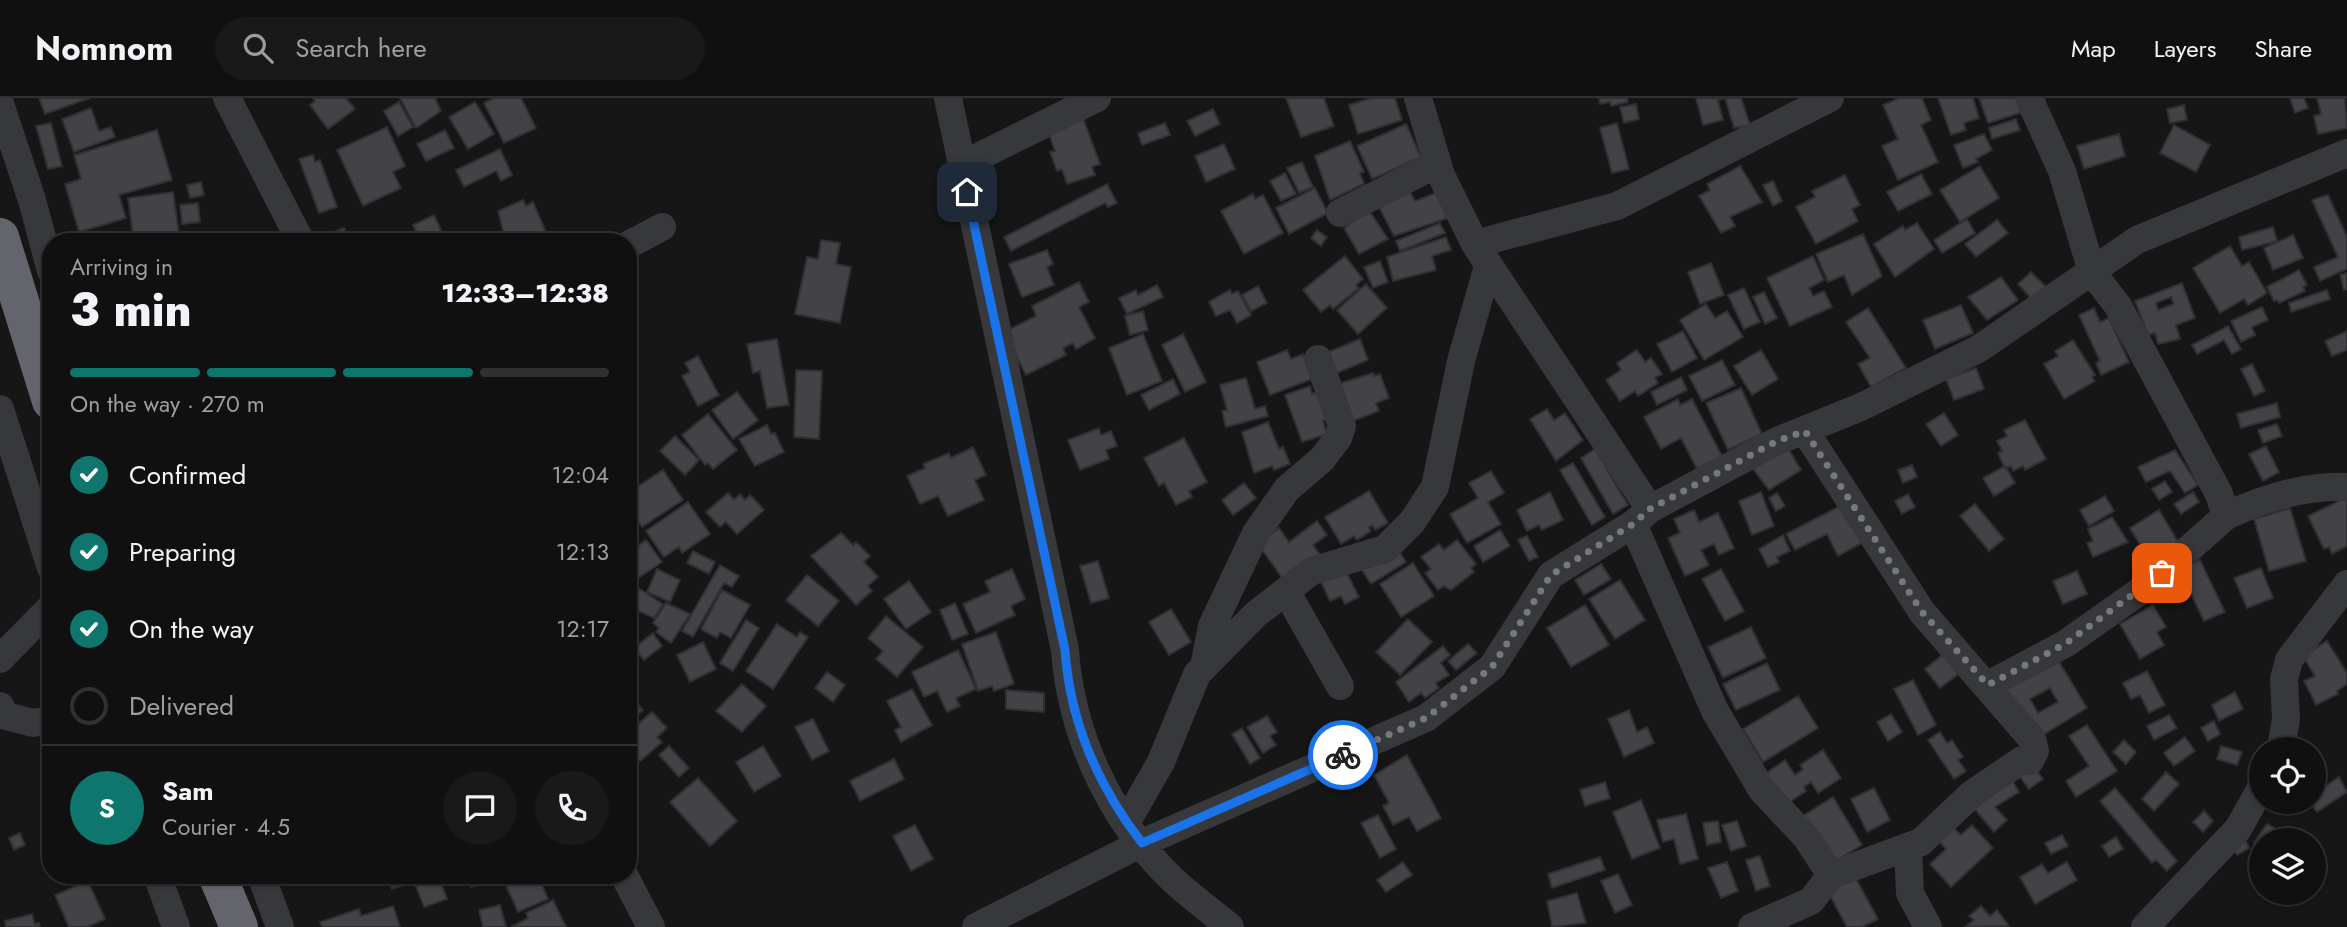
<!DOCTYPE html>
<meta charset="utf-8">
<style>
body{margin:0;font-family:Jost,sans-serif;background:#19191a;color:#f1f3f6;height:100vh;display:flex;flex-direction:column;font-size:26px;white-space:nowrap}
*{box-sizing:border-box;margin:0}
p{font-size:23px;color:#9c9d9f}
.icon{flex:none;width:38px;height:38px;fill:none;stroke:currentColor;stroke-width:2;stroke-linecap:round;stroke-linejoin:round}
.map{position:relative;flex:1;overflow:hidden}
.panel{position:absolute;left:42px;top:135px;width:595px;height:651px;display:flex;flex-direction:column;background:#101011;border-radius:28px;box-shadow:0 2px 5px #0004,0 0 0 2px #303031}
.panel>*{flex:none}
.controls{position:absolute;left:2249px;top:639px;display:grid;gap:14px}
.controls a{display:grid;place-items:center;width:77px;height:77px;border-radius:50%;background:#101011;box-shadow:0 2px 5px #0004,0 0 0 2px #303031;font-size:35px}
.pin{position:absolute;display:grid;place-items:center;width:60px;height:60px;color:#fff;margin:-30px;border-radius:14px;box-shadow:0 4px 10px #0006}
.courier{position:absolute;display:grid;place-items:center;width:70px;height:70px;margin:-35px;border:5px solid #1a73e8;border-radius:50%;background:#fff;color:#222;box-shadow:0 2px 9px #0007}
.head em{font-style:normal;font-weight:800}
.head div{display:flex;flex-direction:column-reverse}
.head{display:flex;align-items:center;justify-content:space-between;height:119px;padding:0 28px}
h1{font-size:46px;font-weight:800;line-height:52px}
.bar{display:grid;grid-template-columns:repeat(4,1fr);gap:10px 7px;align-content:center;height:84px;padding:0 28px}
.bar i{height:9px;border-radius:5px;background:#303031}
.bar .selected{background:#0f766e}
.bar p{grid-column:span 4}
.line{display:flex;align-items:center;gap:18px;padding:0 28px;border-top:2px solid #303031}
.line div{flex:1}
.round{display:grid;place-items:center;flex:none;width:74px;height:74px;border-radius:37px;background:#19191a}
ol{padding:0 28px;list-style:none}
li{display:flex;align-items:center;gap:21px;height:77px}
li p{margin-inline-start:auto}
li .icon{padding:7px;border-radius:50%;background:#0f766e;color:#fff;stroke-width:4}
li:last-child{color:#9c9d9f}
li i{width:38px;height:38px;border:4px solid #303031;border-radius:50%}
header{display:flex;align-items:center;gap:42px;box-sizing:border-box;height:98px;padding:0 35px;background:#101011;border-bottom:2px solid #303031}
header strong{font-size:33px}
nav{display:flex;gap:38px;margin-inline-start:auto;font-size:24px}
.search{width:490px;height:63px;background:#19191a;display:flex;align-items:center;gap:18px;box-sizing:border-box;padding:0 24px;border-radius:38px;color:#9c9d9f;font-size:26px}
.map>svg:first-child{display:block}
.building{fill:#434347;stroke:#303033;stroke-width:2;fill-rule:evenodd}
.lines{fill:none;stroke-linecap:round;stroke-linejoin:round}
.minor{stroke:#37383c;stroke-width:28}
.highway{stroke:#64656c;stroke-width:38}
.done{stroke:#76787e;stroke-width:7;stroke-dasharray:0 12.6}
.route{stroke:#1a73e8;stroke-width:9}
</style>
<header>
<strong>Nomnom</strong>
<div class="search"><svg class="icon" aria-label="search" viewBox="0 0 24 24"><circle cx="10" cy="10" r="6"/><path d="M15 15l6 6"/></svg>Search here</div>
<nav><a>Map</a><a>Layers</a><a>Share</a></nav>
</header>
<div class="map">
<svg width="2347" height="829" viewBox="0 0 2347 829">
<rect width="100%" height="100%" fill="#161617"/>
<path class="building" d="M39,0H90L45,16Z
M313,0H346L355,11L328,31L310,7L315,3Z
M400,0H435L441,13L416,30Z
M494,0H521L536,30L504,45L484,5Z
M1286,0H1324L1334,28L1301,39Z
M1371,0H1395L1402,22L1358,36L1349,7Z
M1599,0H1627L1628,4L1611,8L1610,4L1600,6Z
M1696,0H1725L1718,2L1723,22L1703,27Z
M1725,0H1741L1750,27L1734,30Z
M1899,0H1922L1931,22L1921,27L1938,64L1898,82L1882,48L1898,41L1883,7Z
M1938,0H1973L1979,20L1964,25L1966,32L1951,37Z
M1979,0H2022L2026,13L1988,25Z
M2290,0H2304L2308,10L2295,15Z
M2317,0H2345L2347,30L2318,36L2314,18L2321,16Z
M399,4L413,29L398,38L384,13Z
M475,4L494,36L468,51L449,19Z
M1636,6L1639,21L1624,25L1620,9Z
M2184,7L2187,22L2170,25L2167,11Z
M91,10L99,33L111,29L115,39L74,54L62,21Z
M1213,11L1220,26L1195,38L1187,23Z
M1083,20L1100,66L1092,69L1095,77L1067,86L1062,71L1057,73L1050,54L1055,53L1048,33Z
M2016,21L2020,32L1992,41L1989,30Z
M51,25L62,68L48,71L36,28Z
M1165,25L1170,37L1142,47L1138,35Z
M1617,25L1629,71L1612,75L1600,30Z
M1406,26L1421,59L1372,81L1357,48Z
M2174,27L2210,47L2196,74L2160,55Z
M387,29L405,68L393,74L401,90L363,108L337,52Z
M157,32L172,82L119,97L126,120L79,134L65,86L81,81L74,57Z
M445,32L454,50L426,63L417,46Z
M1984,36L1992,52L1976,61L1978,64L1963,70L1954,47Z
M2119,36L2125,58L2084,71L2077,48Z
M1350,43L1364,74L1360,75L1364,86L1330,102L1315,58Z
M1224,46L1235,71L1206,84L1195,58Z
M500,51L512,77L501,83L496,73L464,89L456,72Z
M313,57L315,64L320,62L337,109L319,115L299,61Z
M1302,64L1313,89L1299,95L1287,70Z
M1740,68L1762,104L1730,119L1735,128L1721,135L1699,98L1710,92L1707,86Z
M1980,68L1999,100L1960,124L1940,92Z
M1285,75L1296,96L1281,103L1270,83Z
M1921,76L1932,96L1898,113L1887,94Z
M1845,77L1860,107L1852,111L1858,123L1816,146L1796,109L1815,99L1812,93Z
M1773,83L1782,103L1773,108L1763,87Z
M201,84L204,97L190,100L187,87Z
M1107,86L1117,105L1108,109L1105,105L1011,153L1004,139Z
M1315,90L1328,115L1289,136L1276,110Z
M173,94L180,143L134,144L128,100Z
M1410,94L1415,103L1438,94L1448,120L1394,138L1379,109Z
M1253,96L1255,101L1263,97L1283,135L1244,156L1221,113Z
M2328,97L2347,139V171L2320,183L2314,169L2338,159L2312,102Z
M523,102L526,108L533,104L546,134L530,141L531,144H506L498,113Z
M198,105L200,124L182,126L180,107Z
M1369,112L1388,141L1359,156L1344,130Z
M434,117L445,141L421,144L413,127Z
M1967,121L1975,135L1942,155L1934,142Z
M1997,122L2008,135L1976,159L1965,146Z
M1440,125L1445,135L1400,153L1396,143Z
M1917,125L1934,151L1895,179L1874,146L1903,128L1905,132Z
M2273,129L2277,143L2242,152L2239,139Z
M344,130L350,144H333L330,136Z
M1317,132L1327,139L1321,148L1311,140Z
M1863,136L1882,178L1852,197L1844,177L1828,184L1816,156Z
M2293,137L2303,160L2273,172L2264,150Z
M1446,139L1451,152L1432,158L1436,172L1393,183L1387,159Z
M821,142L840,145L836,166L851,169L840,225L795,216L807,159L818,161Z
M2230,148L2242,168L2249,164L2267,195L2248,207L2244,201L2220,215L2193,170Z
M1047,152L1053,166L1047,169L1054,187L1022,199L1009,166Z
M1345,158L1363,181L1356,187L1359,190L1333,211L1330,207L1321,214L1303,192Z
M1813,158L1824,182L1809,190L1813,198L1824,193L1832,209L1790,228L1767,180Z
M1380,163L1388,184L1373,190L1364,169Z
M1711,165L1724,197L1700,206L1688,174Z
M2299,172L2307,187L2303,189L2305,193L2279,205L2277,202L2274,203L2267,189Z
M2031,174L2048,191L2034,204L2018,186Z
M2347,175V191L2344,192L2340,177Z
M2001,179L2018,202L1987,222L1968,199Z
M1079,184L1089,204L1079,209L1095,240L1076,251L1073,245L1063,250L1066,257L1026,277L1004,234L1036,218L1032,208Z
M2182,185L2195,220L2176,227L2180,241L2158,246L2155,235L2148,237L2135,203ZM2171,199L2174,206L2158,212L2156,205Z
M1366,186L1387,210L1358,236L1337,212Z
M1157,187L1163,199L1127,216L1119,200L1136,192L1138,197Z
M1258,188L1267,205L1251,213L1242,197Z
M1744,190L1760,224L1744,231L1728,197Z
M1230,192L1232,196L1238,193L1251,217L1237,225L1230,212L1216,218L1209,204Z
M2327,192L2330,201L2291,214L2289,205Z
M1764,194L1777,220L1765,226L1753,199Z
M1706,206L1715,220L1727,213L1743,239L1704,262L1680,222Z
M1961,207L1973,235L1935,251L1923,222Z
M2262,209L2268,222L2252,229L2255,237L2241,244L2231,223Z
M1868,210L1906,270L1871,289L1858,266L1870,260L1846,224Z
M2094,210L2100,224L2109,220L2129,264L2101,277L2096,265L2100,263L2079,217Z
M1143,213L1148,232L1130,237L1125,218Z
M2228,228L2241,251L2232,256L2224,242L2197,256L2192,247Z
M628,231L635,254L628,256Z
M1683,233L1697,260L1672,274L1657,246Z
M2347,233V252L2332,258L2325,243Z
M1143,236L1162,283L1127,297L1109,250Z
M1183,236L1206,284L1185,294L1162,247Z
M777,241L789,307L767,310L760,273L753,275L747,246Z
M1360,241L1368,262L1337,275L1328,254Z
M2073,242L2095,277L2092,279L2095,283L2064,301L2044,266L2058,258L2055,253Z
M1287,252L1291,261L1303,256L1312,281L1270,297L1257,264Z
M1637,252L1645,264L1651,260L1662,276L1655,280L1658,285L1638,298L1635,293L1620,303L1606,282L1621,272L1617,265Z
M1761,252L1778,281L1752,297L1734,268Z
M698,258L719,297L698,308L682,278L690,274L685,265Z
M1722,262L1735,287L1702,303L1689,278Z
M2252,266L2265,293L2254,298L2241,271Z
M1976,270L1984,291L1954,302L1946,281Z
M796,272L822,273L819,341L794,339Z
M1373,275L1374,278L1380,276L1389,300L1376,305L1379,313L1350,324L1335,287Z
M1681,279L1687,292L1657,307L1651,294Z
M1246,280L1255,311L1265,308L1268,318L1226,329L1222,313L1227,312L1220,287Z
M1173,281L1180,296L1149,312L1141,297Z
M1310,288L1312,296L1320,293L1330,320L1323,323L1327,336L1302,344L1285,297Z
M1741,290L1762,336L1728,352L1706,305Z
M737,294L758,322L733,341L712,312Z
M1678,301L1680,307L1692,301L1722,358L1697,371L1681,340L1661,351L1644,319Z
M2277,305L2280,319L2241,330L2237,316Z
M1547,311L1554,322L1565,315L1583,342L1556,363L1530,321Z
M1944,315L1958,337L1941,348L1926,326Z
M708,316L737,352L713,371L708,365L705,367L682,337Z
M2025,322L2046,361L2025,372L2023,368L2013,373L2011,368L2005,371L1998,355L2002,353L1997,343L2007,338L2004,332Z
M1268,324L1279,351L1283,349L1290,366L1274,372L1272,368L1254,375L1242,334Z
M2277,326L2282,338L2263,345L2258,332Z
M767,327L771,336L775,335L784,354L755,368L739,341Z
M1099,330L1101,337L1111,333L1117,348L1106,352L1109,361L1080,372L1068,342Z
M675,338L699,362L685,377L660,353Z
M1184,340L1207,384L1189,393L1192,399L1176,407L1164,385L1159,388L1144,360Z
M2266,348L2279,374L2263,383L2249,356Z
M973,349L986,377L975,382L984,402L948,418L938,398L920,406L907,378L925,370L923,366L949,355L951,360Z
M1788,350L1801,372L1769,392L1751,368Z
M1595,351L1628,407L1613,416L1581,360Z
M2175,352L2198,387L2185,395L2170,373L2146,384L2138,369Z
M1573,365L1605,419L1592,427L1560,372Z
M1912,367L1917,379L1903,385L1898,372Z
M2005,368L2015,385L1994,398L1983,380Z
M663,372L683,402L642,429L628,409V395Z
M1491,373L1504,395L1488,404L1501,426L1467,445L1450,416L1478,400L1469,385Z
M2165,383L2172,394L2159,402L2152,391Z
M1244,385L1256,400L1233,417L1222,402Z
M1369,393L1388,425L1375,432L1372,427L1369,430L1371,433L1357,442L1354,438L1341,446L1325,419Z
M1550,394L1563,422L1542,432L1539,427L1527,433L1517,412Z
M1761,394L1774,428L1752,437L1739,403Z
M2193,394L2199,404L2181,416L2174,406Z
M728,395L734,402L740,396L745,402L750,397L764,412L737,436L726,424L720,429L706,414Z
M1777,395L1785,408L1776,413L1769,400Z
M1908,396L1915,409L1902,416L1895,403Z
M2105,398L2114,413L2089,428L2080,412Z
M2347,399V448L2332,456L2329,449L2324,451L2308,418Z
M688,404L710,436L682,455L679,449L664,459L646,433Z
M1975,406L2004,441L1989,453L1960,418Z
M1842,407L1862,445L1838,458L1827,436L1795,452L1786,436Z
M2290,410L2306,463L2269,473L2254,421Z
M1694,412L1699,424L1718,415L1734,450L1719,457L1714,446L1701,452L1709,467L1685,478L1668,440L1680,435L1674,421Z
M2159,412L2180,447L2151,465L2130,430Z
M2112,419L2128,444L2093,459L2087,445L2093,443L2088,431Z
M1317,423L1327,437L1313,447L1321,458L1285,484L1258,446L1279,430L1289,444Z
M1500,432L1510,448L1483,464L1474,448Z
M841,435L853,447L856,444L870,458L864,464L878,479L868,488L872,493L856,507L811,458Z
M1783,437L1790,453L1777,459L1779,464L1768,469L1759,451Z
M1527,438L1538,459L1529,463L1518,442Z
M635,440L639,447L646,442L662,464L638,480L628,466V445Z
M1457,442L1476,466L1471,470L1474,474L1451,492L1444,488L1438,492L1425,475L1431,471L1421,459L1439,446L1444,452Z
M1397,450L1406,464L1371,486L1362,472Z
M2141,451L2147,463L2139,468L2132,456Z
M693,453L715,464L709,476L687,465Z
M2200,462L2225,514L2204,523L2179,471Z
M1098,463L1109,500L1091,505L1080,468Z
M1413,465L1434,498L1401,519L1380,486Z
M1601,466L1611,481L1584,497L1575,482Z
M720,467L739,478L732,489L724,485L693,539L682,533Z
M2261,470L2273,500L2247,510L2234,480Z
M657,471L680,482L670,504L647,494Z
M1012,471L1025,501L1011,508L1015,517L976,535L963,506L990,494L985,483Z
M1721,471L1744,513L1725,523L1702,481Z
M1346,473L1359,499L1345,506L1341,498L1330,503L1321,484Z
M2077,473L2087,496L2063,506L2053,483Z
M807,477L839,503L818,528L786,502Z
M1620,482L1645,522L1615,541L1589,501Z
M909,483L931,514L906,531L884,501Z
M632,486L663,506L654,520L628,508V489Z
M722,492L750,507L731,540L720,534L717,540L701,531Z
M666,505L690,516L671,545L656,534L659,530L653,525Z
M955,505L968,536L952,542L940,512Z
M1585,507L1609,547L1571,569L1547,530Z
M2153,507L2166,529L2157,534L2164,547L2140,561L2120,526Z
M1171,511L1191,544L1169,557L1149,524Z
M886,518L923,549L897,579L876,561L883,553L868,540Z
M1408,521L1432,544L1400,577L1376,554Z
M746,522L759,530L733,573L720,565Z
M777,526L797,539L800,534L808,539L773,591L746,573Z
M1751,529L1766,560L1723,580L1708,549Z
M996,534L1014,586L994,593L992,588L978,593L962,546Z
M653,535L662,548L644,562L634,550Z
M2327,543L2347,575V586L2337,593L2338,596L2316,607L2304,583L2315,578L2303,558Z
M703,544L716,571L690,584L677,557Z
M1468,546L1477,555L1456,572L1448,563Z
M1443,548L1450,557L1441,565L1449,577L1436,585L1439,590L1425,600L1421,595L1409,604L1396,584Z
M958,552L976,591L956,600L960,608L947,614L937,593L924,599L912,574Z
M1945,555L1961,574L1940,590L1925,571Z
M2055,557L2087,610L2036,641L2004,588ZM2050,590L2058,604L2038,615L2030,601Z
M1767,565L1780,592L1736,612L1723,586Z
M2147,573L2165,607L2149,615L2140,597L2131,601L2123,585Z
M827,574L845,587L833,604L815,590Z
M1913,582L1936,627L1918,637L1894,591Z
M742,586L766,608L742,634L716,613Z
M912,591L932,627L901,644L895,632L901,629L887,603Z
M1006,592L1044,595V614L1006,611Z
M2235,594L2243,611L2219,623L2212,607Z
M1798,598L1818,630L1763,664L1743,631Z
M633,600L643,612L628,624V603Z
M1629,612L1637,634L1647,629L1654,645L1624,659L1608,621Z
M652,614L667,630L657,639L662,644L639,664L628,652V635Z
M1891,616L1902,634L1888,643L1877,624Z
M2169,617L2177,630L2154,642L2147,628Z
M1267,618L1277,634L1270,638L1276,647L1263,655L1247,629Z
M813,621L829,653L812,662L795,629Z
M2214,623L2220,636L2208,643L2201,630Z
M2087,627L2117,673L2076,699L2066,683L2089,668L2069,638Z
M1242,630L1260,660L1250,666L1232,636Z
M1940,634L1947,645L1952,642L1963,659L1958,662L1966,673L1954,681L1928,642Z
M2185,639L2195,653L2174,668L2164,655Z
M2124,642L2136,654L2126,666L2113,654Z
M669,648L689,670L679,679L659,657Z
M763,648L781,678L754,694L736,664Z
M2221,648L2242,654L2237,667L2217,661Z
M1823,652L1841,680L1818,695L1811,684L1804,689L1806,693L1787,706L1765,676L1785,662L1795,677L1803,671L1800,667Z
M1407,657L1441,720L1417,733L1409,719L1393,727L1383,708L1389,705L1374,677Z
M894,661L904,681L860,703L850,683Z
M2031,666L2043,681L2029,691L2018,676Z
M2166,674L2179,686L2154,713L2142,701Z
M2009,677L2019,694L1995,709L2007,722L1994,734L1972,708Z
M2339,679L2347,694L2317,714L2310,704H2314V696Z
M698,680L737,723L710,748L670,704Z
M1605,684L1610,700L1585,708L1580,692Z
M1874,690L1890,722L1867,734L1851,701Z
M2115,690L2177,763L2167,773L2156,762L2152,765L2100,703Z
M1833,699L1862,747L1830,766L1801,719Z
M1641,702L1660,750L1632,761L1613,714Z
M2204,713L2213,723L2203,734L2193,724Z
M1686,716L1698,761L1680,766L1674,741L1663,744L1657,722Z
M1378,717L1396,751L1380,760L1361,725Z
M1718,723L1721,744L1707,747L1703,725Z
M1737,723L1746,748L1731,753L1722,727Z
M2267,726L2285,736L2277,742H2261V752L2254,745Z
M915,727L933,761L911,773L893,738Z
M1972,727L1993,750L1951,789L1930,766L1946,751L1938,742L1952,729L1961,737Z
M20,735L25,747L14,752L9,740Z
M2062,737L2068,748L2051,756L2045,745Z
M2243,737L2249,750L2237,757L2230,745Z
M2116,739L2123,751L2109,759L2102,748Z
M1760,758L1770,788L1756,793L1746,762Z
M1600,759L1605,772L1552,790L1548,776Z
M1403,764L1412,777L1386,794L1377,782Z
M1727,764L1738,793L1721,800L1708,770Z
M2067,764L2077,782L2035,806L2020,779L2042,766L2048,775Z
M1618,776L1632,807L1615,815L1601,783Z
M386,777H438L447,801L424,809L414,783L392,791Z
M468,777H488L490,783L471,789Z
M518,777H538L548,801L518,814L504,783Z
M1854,777L1878,821L1862,829H1847L1827,792Z
M88,783L105,821L87,829H69L55,797Z
M1577,795L1586,825L1552,829L1547,803Z
M553,802L566,829H511L528,820L526,815Z
M500,807L506,829H483L479,812Z
M393,808L400,829H322L320,824L359,811L361,818Z
M1981,808L1990,818L1997,812L2009,828L1965,829L1974,822L1969,818Z
M32,816L35,826L39,825L40,829H6L5,823Z"/>
<g class="lines">
<path class="minor" d="M227,0L301,144
M948,0L1065,552C1071,637 1110,721 1172,781C1190,798 1211,813 1230,829
M1418,0L1441,77L1475,146L1650,411L1633,426L1715,613L1762,692L1806,739L1831,777
M0,6L32,102L51,173
M962,67L1097,0
M1340,115L1437,66
M1475,146L1617,108L1830,0
M628,147L662,129
M0,311L51,470
M1650,411L1777,343L1861,309L1980,250L2137,142L2347,55
M2226,418C2264,400 2304,387 2347,389
M1286,493L1340,588
M0,561L51,509
M1204,569L1212,528L1256,435L1287,391L1322,361L1338,340L1342,328L1318,261
M1988,587L2065,546L2146,489L2226,418L2219,396L2118,208L2092,174L2062,73L2029,0
M0,608L6,618L33,625L51,622
M2281,651L2286,621L2284,581L2289,562L2347,486
M1126,725L1161,664L1197,576L1256,516L1312,473L1385,451L1412,424L1435,389L1461,263L1488,168
M1908,749L1910,795L1928,829
M157,777L176,829
M261,777L280,829
M624,777L651,829
M976,829L1142,745L1426,620L1492,569L1551,477L1633,426
M1752,829L1811,803L1831,777L1921,744L1973,695L2022,662L2030,663L2035,653L2032,641L1922,514L1805,333
M2145,829L2238,731L2261,690"/>
<path class="highway" d="M0,139L51,303
M217,777L239,829"/>
</g>
<g class="lines">
<path class="done" d="M1343,657L1426,620L1492,569L1551,477L1633,426L1650,411L1777,343L1805,333L1922,514L1988,587L2065,546L2162,475"/>
<path class="route" d="M967,94L1065,552C1070,624 1098,688 1142,745L1343,657"/>
</g>
</svg>
<div class="controls">
<a><svg class="icon" aria-label="locate" viewBox="0 0 24 24"><circle cx="12" cy="12" r="6"/><path d="M12 2v4M12 18v4M2 12h4M18 12h4"/></svg></a>
<a><svg class="icon" aria-label="layers" viewBox="0 0 24 24"><path d="M12 4l9 5-9 5-9-5zM3 14l9 5 9-5"/></svg></a>
</div>
<div class="pin" style="left:2162px;top:475px;background:#ea580c"><svg class="icon" aria-label="bag" viewBox="0 0 24 24"><path d="M5 8h14l-1 12H6zM9 8a3 3 0 0 1 6 0"/></svg></div>
<div class="pin" style="left:967px;top:94px;background:#1f2937"><svg class="icon" aria-label="home" viewBox="0 0 24 24"><path d="M3 11l9-7 9 7M6 9v11h12V9"/></svg></div>
<div class="courier" style="left:1343px;top:657px"><svg class="icon" aria-label="bike" viewBox="0 0 24 24"><circle cx="6" cy="16" r="4"/><circle cx="18" cy="16" r="4"/><path d="M6 16l4-8h5l3 8M10 8l3 8H6M13 5h3"/></svg></div>
<section class="panel">
<div class="head"><div><h1>3 min</h1><p>Arriving in</p></div><em>12:33–12:38</em></div>
<div class="bar"><i class="selected"></i><i class="selected"></i><i class="selected"></i><i></i><p>On the way · 270 m</p></div>
<ol>
<li><svg class="icon" aria-label="check" viewBox="0 0 24 24"><path d="M5 12l5 5 9-10"/></svg>Confirmed<p>12:04</p></li>
<li><svg class="icon" aria-label="check" viewBox="0 0 24 24"><path d="M5 12l5 5 9-10"/></svg>Preparing<p>12:13</p></li>
<li><svg class="icon" aria-label="check" viewBox="0 0 24 24"><path d="M5 12l5 5 9-10"/></svg>On the way<p>12:17</p></li>
<li><i></i>Delivered</li>
</ol>
<div class="line" style="height:126px"><b class="round" style="background:#0f766e;color:#fff">S</b><div><b>Sam</b><p>Courier · 4.5</p></div><a class="round"><svg class="icon" aria-label="chat" viewBox="0 0 24 24"><path d="M4 5h16v11H9l-5 4z"/></svg></a><a class="round"><svg class="icon" aria-label="phone" viewBox="0 0 24 24"><path d="M5 4h4l2 5-3 2q2 4 5 5l2-3 5 2v4C11 20 4 13 5 4z"/></svg></a></div>
</section>
</div>
